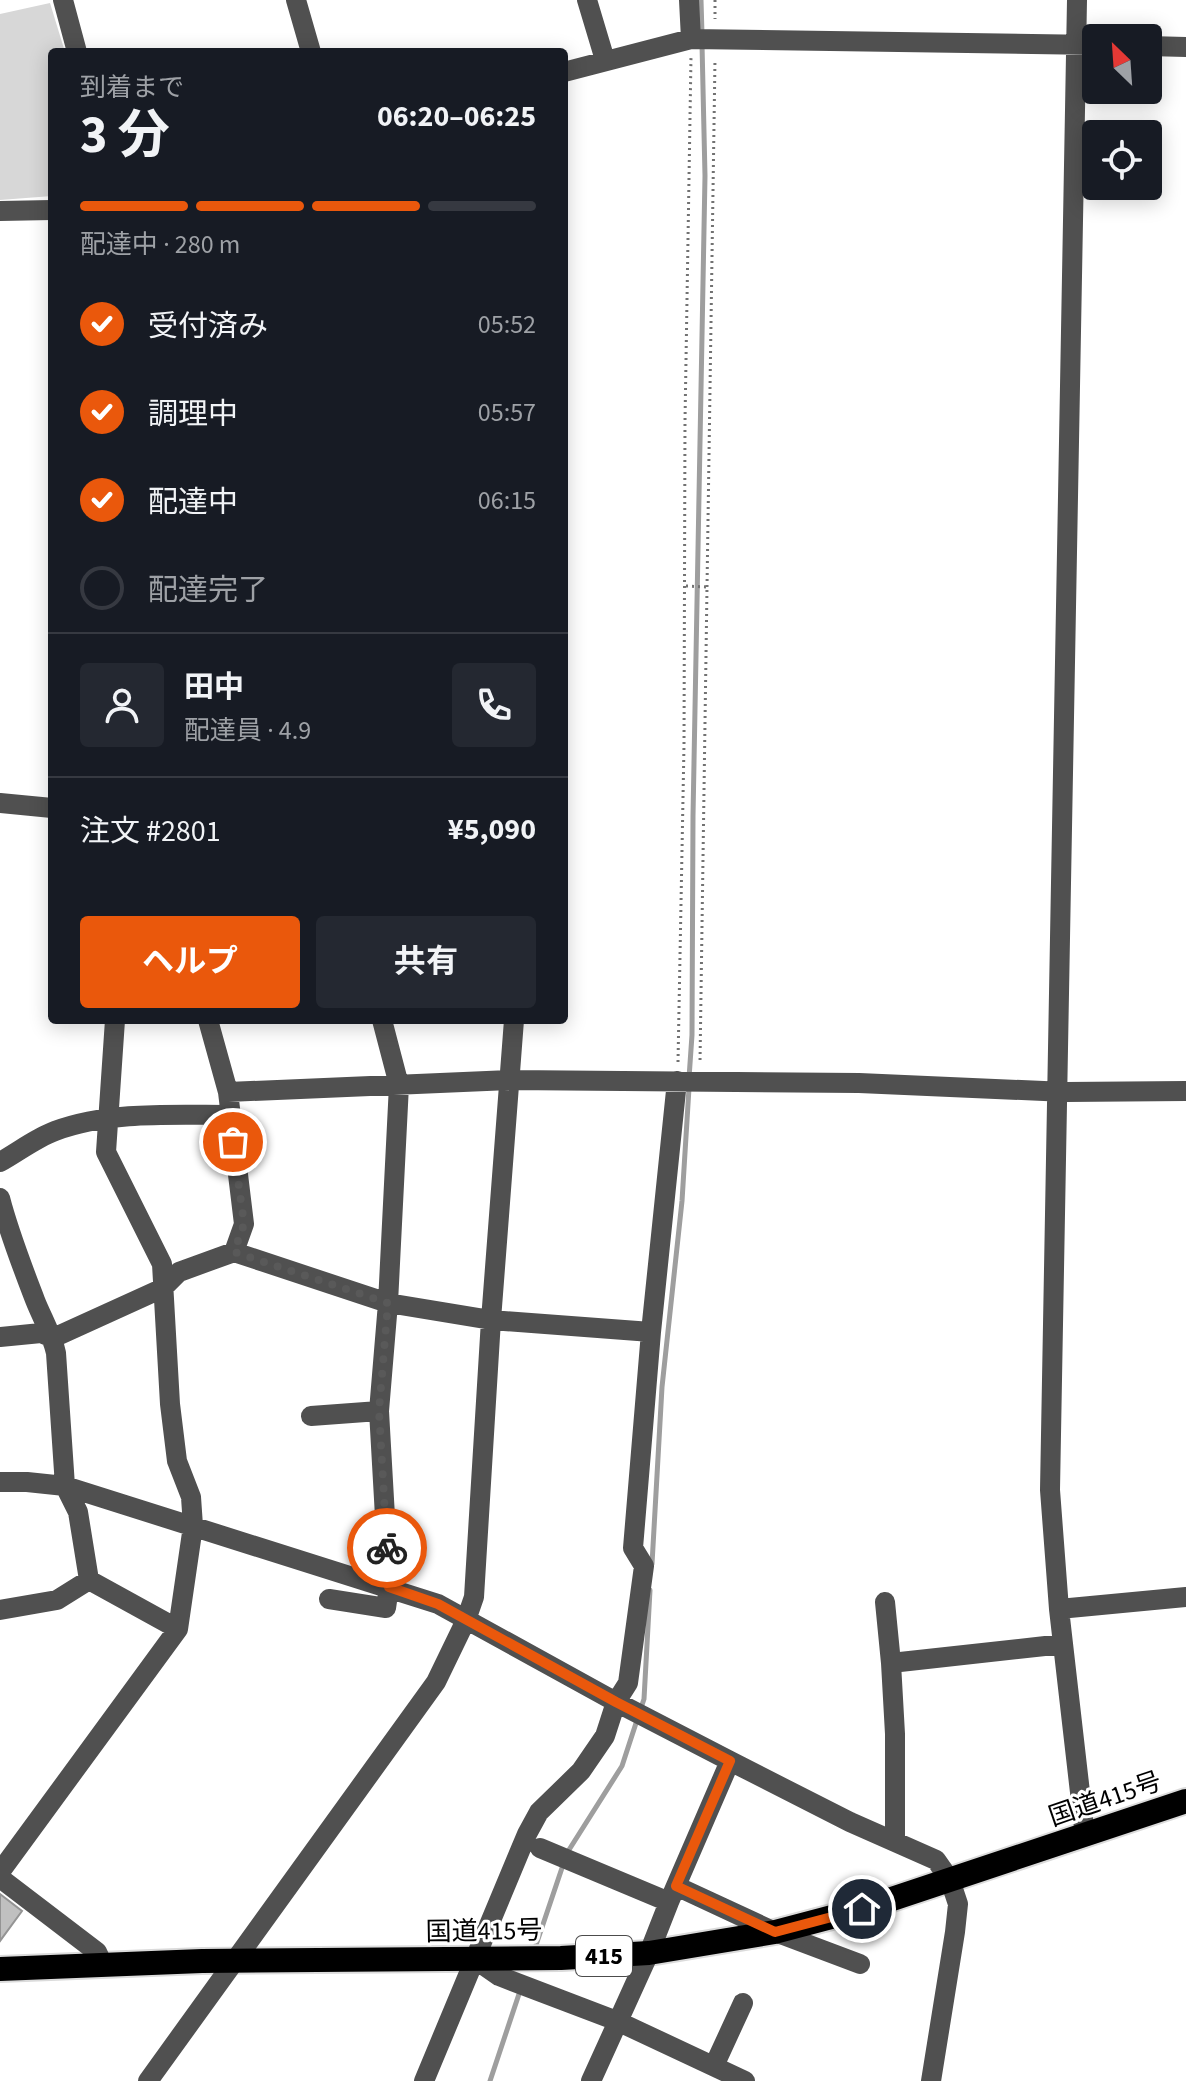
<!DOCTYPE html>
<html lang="ja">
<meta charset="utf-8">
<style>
body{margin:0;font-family:"Source Sans 3","Noto Sans JP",sans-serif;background:#242831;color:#f1f3f6;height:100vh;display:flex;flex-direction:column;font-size:30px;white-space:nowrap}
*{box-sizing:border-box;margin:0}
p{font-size:26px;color:#9ea1a6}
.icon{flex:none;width:44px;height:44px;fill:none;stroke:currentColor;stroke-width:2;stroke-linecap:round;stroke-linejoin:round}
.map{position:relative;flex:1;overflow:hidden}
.panel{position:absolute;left:48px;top:48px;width:520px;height:976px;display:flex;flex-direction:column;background:#171b24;border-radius:8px;box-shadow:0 4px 20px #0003}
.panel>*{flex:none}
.needle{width:52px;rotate:335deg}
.tools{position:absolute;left:1082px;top:24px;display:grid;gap:16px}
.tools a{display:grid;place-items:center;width:80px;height:80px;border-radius:8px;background:#171b24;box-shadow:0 4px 20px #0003;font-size:40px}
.pin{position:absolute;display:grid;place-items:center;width:68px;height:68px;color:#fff;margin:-34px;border:4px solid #fff;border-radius:50%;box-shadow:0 2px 8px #0007}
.courier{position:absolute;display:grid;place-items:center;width:80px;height:80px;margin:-40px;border:6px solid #ea580c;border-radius:50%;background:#fff;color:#222;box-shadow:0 2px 10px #0007}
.headline em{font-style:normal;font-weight:700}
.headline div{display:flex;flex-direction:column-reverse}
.headline{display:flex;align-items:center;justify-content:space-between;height:136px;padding:0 32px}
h1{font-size:52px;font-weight:700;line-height:60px}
.bar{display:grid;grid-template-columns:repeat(4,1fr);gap:12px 8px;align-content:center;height:96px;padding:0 32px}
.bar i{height:10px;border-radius:6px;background:#363941}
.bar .selected{background:#ea580c}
.bar p{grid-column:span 4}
.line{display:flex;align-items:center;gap:20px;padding:0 32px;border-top:2px solid #363941}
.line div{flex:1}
.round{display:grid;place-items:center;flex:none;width:84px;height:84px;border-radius:8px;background:#242831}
ol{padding:0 32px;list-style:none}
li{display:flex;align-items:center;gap:24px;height:88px}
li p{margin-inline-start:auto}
li .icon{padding:8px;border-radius:50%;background:#ea580c;color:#fff;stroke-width:4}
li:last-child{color:#9ea1a6}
li i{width:44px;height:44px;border:4px solid #363941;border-radius:50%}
.button{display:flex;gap:16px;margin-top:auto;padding:16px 32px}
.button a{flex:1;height:92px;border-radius:8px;background:#ea580c;color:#fff;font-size:32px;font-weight:700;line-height:92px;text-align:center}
.button a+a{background:#242831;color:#f1f3f6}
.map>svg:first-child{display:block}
.green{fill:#d7d7d7}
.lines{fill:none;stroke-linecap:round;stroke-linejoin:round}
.stream{stroke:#9e9e9e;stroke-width:5}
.building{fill:#c0c0c0;stroke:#949494;stroke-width:2}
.highway-casing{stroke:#dbdbdb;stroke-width:28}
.path{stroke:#727272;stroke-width:3;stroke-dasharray:2 4;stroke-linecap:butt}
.minor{stroke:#505050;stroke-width:20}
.highway{stroke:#000;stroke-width:24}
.done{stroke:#595959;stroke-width:8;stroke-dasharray:0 14.4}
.route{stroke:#ea580c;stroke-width:10}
.labels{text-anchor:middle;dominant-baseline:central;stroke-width:6;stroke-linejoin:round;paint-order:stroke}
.shield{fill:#fff;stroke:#4c4c4c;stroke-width:2}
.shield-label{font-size:24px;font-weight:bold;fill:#000}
.street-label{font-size:26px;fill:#000;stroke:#fff}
</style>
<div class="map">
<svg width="1186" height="2081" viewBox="0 0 1186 2081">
<rect width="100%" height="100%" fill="#fff"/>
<path class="green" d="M50,3L65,52H52V196L0,200V14Z"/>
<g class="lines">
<path class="stream" d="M701,0L702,34
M689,1078L692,1035L693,816L705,176L702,44
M652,1564L662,1387L682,1201L689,1088
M641,1708L644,1699L650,1590
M567,1853L622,1766L638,1717
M534,1951L564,1862
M490,2081L520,1991"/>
</g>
<path class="building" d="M0,1894L22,1911L0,1941Z"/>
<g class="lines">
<g class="highway-casing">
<path id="highway" d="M0,1969L202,1961L561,1958L649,1953L775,1932L862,1909L1186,1801"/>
</g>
<path class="path" d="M715,0V19
M686,586L707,587L700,1062
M707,587L715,59
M678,1062L684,745L685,421L691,57"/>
<path class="minor" d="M63,0L77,52
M296,0L311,52
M587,0L605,60
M689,0L691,39
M1148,46L1186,47
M564,72L691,39L1096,45
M0,211L52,210
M0,803L52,808
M382,1020L399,1085L388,1303L491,1320L651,1332L633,1548L644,1566L628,1683L616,1702L605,1736L581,1771L539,1812L527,1834L424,2081
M228,1092L510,1080L859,1083L1066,1092L1186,1091
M0,1162C18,1152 36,1138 55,1131C109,1111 173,1115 230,1115
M0,1198C9,1233 22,1266 35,1300C42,1318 52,1334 56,1353L65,1486L78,1512L89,1580
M234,1252L388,1303L379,1411L311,1416
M651,1332L677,1081
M0,1337L41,1333L53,1338
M53,1338L163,1288L179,1272L234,1252L244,1224L228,1092L208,1020
M0,1482H27L65,1486L438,1604L616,1702L730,1761L850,1822L936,1860L950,1880L958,1904L955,1932L931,2081
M329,1599L386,1608L389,1587L379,1411
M885,1602L891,1663L1063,1644
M1059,1609L1050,1490L1077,0
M0,1610L57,1600L89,1580L178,1629
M891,1663L895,1734V1841
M1085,1836L1059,1609L1186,1597
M540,1848L669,1902
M0,1872L178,1629L193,1526L191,1497L177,1461L170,1404L162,1264L106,1152L115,1020
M0,1878L97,1952L103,1965
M676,1886L775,1932L860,1964
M476,1960L499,1976L617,2021L745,2081
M714,2066L743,2003
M148,2081L436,1682L466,1620L474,1597L491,1320L514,1020
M591,2081L649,1953L669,1902L730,1761"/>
<use href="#highway" class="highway"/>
</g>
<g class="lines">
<path class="done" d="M233,1142L244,1224L234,1252L388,1303L379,1411L387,1548"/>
<path class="route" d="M387,1548L389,1587L438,1604L616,1702L730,1761L676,1886L775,1932L862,1909"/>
</g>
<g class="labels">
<rect class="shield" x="576" y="1936" width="56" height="40" rx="6"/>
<g class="shield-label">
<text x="604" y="1956">415</text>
</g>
<g class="street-label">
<text transform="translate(1105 1799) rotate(-19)">国道415号</text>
<text transform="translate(484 1931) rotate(-1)">国道415号</text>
</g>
</g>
</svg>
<div class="tools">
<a><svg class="needle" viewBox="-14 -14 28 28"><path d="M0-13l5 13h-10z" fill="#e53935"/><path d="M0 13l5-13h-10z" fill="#9ea1a6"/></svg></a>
<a><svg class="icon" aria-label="locate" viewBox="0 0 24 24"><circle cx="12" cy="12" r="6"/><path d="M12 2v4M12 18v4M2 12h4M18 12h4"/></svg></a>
</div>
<div class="pin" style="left:233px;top:1142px;background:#ea580c"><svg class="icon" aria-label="bag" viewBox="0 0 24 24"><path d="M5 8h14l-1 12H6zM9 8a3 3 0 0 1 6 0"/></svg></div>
<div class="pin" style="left:862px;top:1909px;background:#1f2937"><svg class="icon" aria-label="home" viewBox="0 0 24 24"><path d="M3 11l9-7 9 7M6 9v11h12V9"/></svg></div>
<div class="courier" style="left:387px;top:1548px"><svg class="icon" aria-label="bike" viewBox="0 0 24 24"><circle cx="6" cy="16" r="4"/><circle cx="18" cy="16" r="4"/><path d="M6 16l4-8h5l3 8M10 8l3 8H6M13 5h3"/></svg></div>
<section class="panel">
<div class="headline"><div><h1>3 分</h1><p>到着まで</p></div><em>06:20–06:25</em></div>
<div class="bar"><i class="selected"></i><i class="selected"></i><i class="selected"></i><i></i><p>配達中 · 280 m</p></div>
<ol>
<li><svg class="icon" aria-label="check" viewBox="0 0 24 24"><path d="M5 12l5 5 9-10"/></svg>受付済み<p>05:52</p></li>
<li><svg class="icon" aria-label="check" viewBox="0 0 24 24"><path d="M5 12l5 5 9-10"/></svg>調理中<p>05:57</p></li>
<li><svg class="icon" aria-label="check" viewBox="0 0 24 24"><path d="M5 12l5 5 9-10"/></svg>配達中<p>06:15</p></li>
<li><i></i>配達完了</li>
</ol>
<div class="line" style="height:144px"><a class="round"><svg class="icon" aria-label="person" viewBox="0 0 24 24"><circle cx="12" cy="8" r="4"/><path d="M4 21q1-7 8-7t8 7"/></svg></a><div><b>田中</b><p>配達員 · 4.9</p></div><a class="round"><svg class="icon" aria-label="phone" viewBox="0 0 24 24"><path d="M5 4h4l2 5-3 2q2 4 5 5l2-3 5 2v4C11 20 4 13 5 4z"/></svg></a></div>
<div class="line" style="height:104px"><div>注文 #2801</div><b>¥5,090</b></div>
<div class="button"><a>ヘルプ</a><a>共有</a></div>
</section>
</div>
